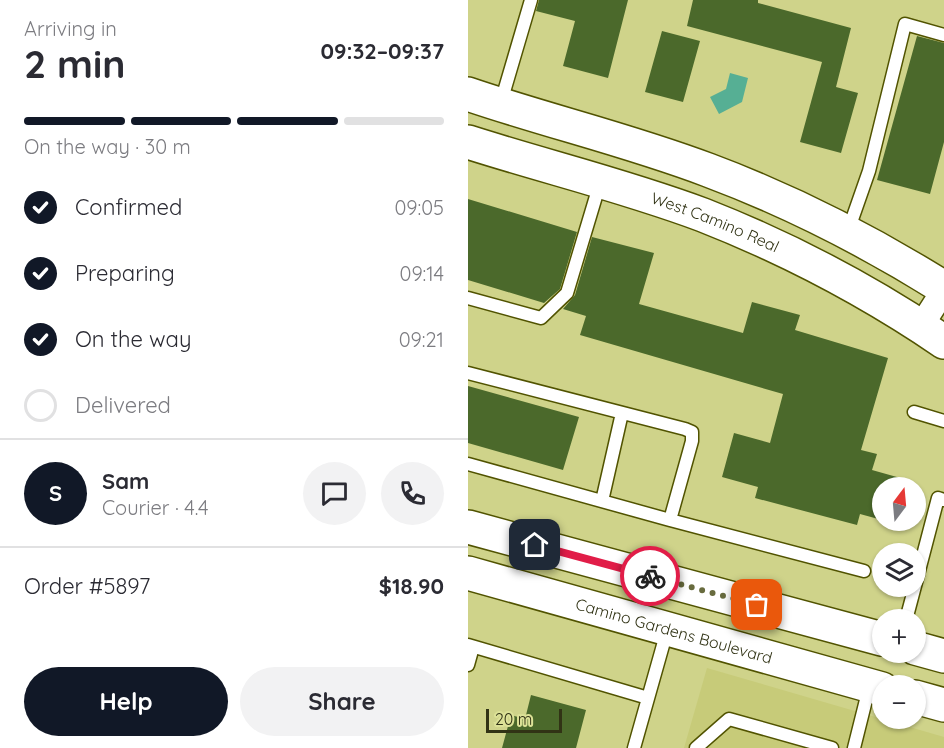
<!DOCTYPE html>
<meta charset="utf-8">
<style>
body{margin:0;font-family:Quicksand,sans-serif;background:#f2f2f3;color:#2b2b33;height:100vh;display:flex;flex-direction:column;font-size:22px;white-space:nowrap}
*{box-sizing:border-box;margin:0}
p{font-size:20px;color:#7c7c81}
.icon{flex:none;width:33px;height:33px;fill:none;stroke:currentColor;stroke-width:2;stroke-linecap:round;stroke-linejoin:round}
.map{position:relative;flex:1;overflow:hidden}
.side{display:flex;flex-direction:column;background:#fff;width:468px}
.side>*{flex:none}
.needle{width:39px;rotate:16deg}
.controls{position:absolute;left:404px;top:477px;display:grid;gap:12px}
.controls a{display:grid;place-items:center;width:54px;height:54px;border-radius:50%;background:#fff;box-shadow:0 2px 4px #0004;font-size:30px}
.scale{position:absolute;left:18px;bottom:15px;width:76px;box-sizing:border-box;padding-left:6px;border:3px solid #313315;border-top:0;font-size:16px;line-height:21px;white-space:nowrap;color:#313315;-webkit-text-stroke:4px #dce197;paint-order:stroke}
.pin{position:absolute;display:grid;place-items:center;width:51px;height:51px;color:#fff;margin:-26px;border-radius:12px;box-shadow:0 3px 9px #0006}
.courier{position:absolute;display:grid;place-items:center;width:60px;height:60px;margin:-30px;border:4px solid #e11d48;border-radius:50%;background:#fff;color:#222;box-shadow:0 2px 8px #0007}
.head em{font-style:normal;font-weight:800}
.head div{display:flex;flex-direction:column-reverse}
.head{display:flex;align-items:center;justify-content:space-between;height:102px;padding:0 24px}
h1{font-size:39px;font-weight:800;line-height:45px}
.bar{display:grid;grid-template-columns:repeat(4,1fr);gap:9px 6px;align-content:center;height:72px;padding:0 24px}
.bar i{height:8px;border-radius:4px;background:#e1e1e2}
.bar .current{background:#111827}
.bar p{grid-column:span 4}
.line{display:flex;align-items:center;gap:15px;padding:0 24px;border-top:2px solid #e1e1e2}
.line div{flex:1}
.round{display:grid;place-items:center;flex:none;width:63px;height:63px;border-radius:32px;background:#f2f2f3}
ol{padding:0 24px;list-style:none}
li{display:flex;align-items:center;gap:18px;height:66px}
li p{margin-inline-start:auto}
li .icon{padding:6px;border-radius:50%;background:#111827;color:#fff;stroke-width:4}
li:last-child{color:#7c7c81}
li i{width:33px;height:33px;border:3px solid #e1e1e2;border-radius:50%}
.action{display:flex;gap:12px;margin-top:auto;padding:12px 24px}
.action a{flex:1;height:69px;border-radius:36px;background:#111827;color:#fff;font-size:24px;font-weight:800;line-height:69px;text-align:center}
.action a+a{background:#f2f2f3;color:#2b2b33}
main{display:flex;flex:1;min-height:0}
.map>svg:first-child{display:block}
.built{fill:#c7cb79}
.water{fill:#56af94}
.building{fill:#4b692b}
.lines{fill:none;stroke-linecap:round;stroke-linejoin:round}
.lane-casing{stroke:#515300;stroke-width:15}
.street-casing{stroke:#515300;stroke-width:27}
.secondary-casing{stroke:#515300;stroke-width:36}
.lane{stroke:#fff;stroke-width:12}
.street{stroke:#fff;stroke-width:24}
.secondary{stroke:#fff;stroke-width:33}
.done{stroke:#686b3e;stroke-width:6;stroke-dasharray:0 10.8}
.route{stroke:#e11d48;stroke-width:8}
.labels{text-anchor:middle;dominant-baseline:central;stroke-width:6;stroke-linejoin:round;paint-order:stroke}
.street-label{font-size:16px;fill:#313315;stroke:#dce197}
</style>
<main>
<section class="side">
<div class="head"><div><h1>2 min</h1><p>Arriving in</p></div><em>09:32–09:37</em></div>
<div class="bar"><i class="current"></i><i class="current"></i><i class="current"></i><i></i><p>On the way · 30 m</p></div>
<ol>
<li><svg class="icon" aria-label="check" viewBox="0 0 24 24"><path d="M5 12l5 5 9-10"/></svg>Confirmed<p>09:05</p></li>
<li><svg class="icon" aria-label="check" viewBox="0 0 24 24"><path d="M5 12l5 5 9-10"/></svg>Preparing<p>09:14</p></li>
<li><svg class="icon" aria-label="check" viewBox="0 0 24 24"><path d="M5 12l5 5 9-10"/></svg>On the way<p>09:21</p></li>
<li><i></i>Delivered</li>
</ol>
<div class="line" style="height:108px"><b class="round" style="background:#111827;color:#fff">S</b><div><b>Sam</b><p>Courier · 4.4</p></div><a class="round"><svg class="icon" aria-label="chat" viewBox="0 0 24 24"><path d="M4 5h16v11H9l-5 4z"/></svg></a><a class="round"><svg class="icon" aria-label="phone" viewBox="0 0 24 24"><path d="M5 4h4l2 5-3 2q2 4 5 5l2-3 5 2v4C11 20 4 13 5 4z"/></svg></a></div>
<div class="line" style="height:78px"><div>Order #5897</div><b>$18.90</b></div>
<div class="action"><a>Help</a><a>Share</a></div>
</section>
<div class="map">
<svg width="476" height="748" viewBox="0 0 476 748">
<rect width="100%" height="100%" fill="#cfd38a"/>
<path class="built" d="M239,668L476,737V748H216Z"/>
<path class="water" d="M262,73L280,78L274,102L251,114L242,97L258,89Z"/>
<path class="building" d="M71,0H160L140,78L95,66L107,21L68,11Z
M225,0H290V3L383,28L368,87L390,93L373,153L332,142L354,62L219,26Z
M194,31L232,41L215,102L177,92Z
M449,36L476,43V142L462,194L409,180Z
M0,199L109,232L92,289L76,303L0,280Z
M124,237L186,253L171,304L275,333L284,302L332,315L327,330L420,358L393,450L409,454L404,470L436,479L434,488H414V520L392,514L389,525L287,498L290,487L254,477L266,433L302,443L315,394L112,335L118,316L95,309L107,295Z
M0,386L111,417L95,470L0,443Z
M63,695L118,710L108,748H34L43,715L57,719Z"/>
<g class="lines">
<g class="lane-casing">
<path id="lane" d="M33,102L63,0
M380,231L401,171L437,24L476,35
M0,298L73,318L99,293L132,183
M0,373L217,429L224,432V441L202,520L0,464
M446,412L476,421
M134,501L154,413
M202,520L396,571
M447,586L470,498L476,500
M438,620L447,586
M0,645L180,698
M0,665L5,647
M166,748L199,631
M228,748L261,719L364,748
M386,748L401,688"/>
</g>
<g class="street-casing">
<path id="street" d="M453,326L476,290"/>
</g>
<g class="secondary-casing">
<g id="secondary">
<path d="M0,94C79,121 161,140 240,170C323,201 401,241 476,288"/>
<path id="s1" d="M0,142C78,167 158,186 235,215C319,248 401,291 476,342"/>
<path d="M0,527L414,639"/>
<path id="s2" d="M0,573L414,689"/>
<path d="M447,648L476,656"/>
<path d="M447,697L476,705"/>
</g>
</g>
<use href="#lane" class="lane"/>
<use href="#street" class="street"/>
<use href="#secondary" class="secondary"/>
</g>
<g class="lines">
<path class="done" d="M182,576L289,605"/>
<path class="route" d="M67,545L182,576"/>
</g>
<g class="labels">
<g class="street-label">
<text stroke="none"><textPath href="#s1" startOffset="260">West Camino Real</textPath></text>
<text stroke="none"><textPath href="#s2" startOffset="214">Camino Gardens Boulevard</textPath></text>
</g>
</g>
</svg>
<div class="controls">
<a><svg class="needle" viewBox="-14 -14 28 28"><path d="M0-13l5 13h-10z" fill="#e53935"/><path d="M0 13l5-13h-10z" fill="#7c7c81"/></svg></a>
<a><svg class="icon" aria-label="layers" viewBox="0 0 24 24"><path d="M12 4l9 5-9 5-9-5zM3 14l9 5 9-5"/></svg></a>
<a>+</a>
<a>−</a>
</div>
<div class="scale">20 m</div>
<div class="pin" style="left:289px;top:605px;background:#ea580c"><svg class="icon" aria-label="bag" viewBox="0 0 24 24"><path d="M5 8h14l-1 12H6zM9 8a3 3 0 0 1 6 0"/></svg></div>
<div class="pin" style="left:67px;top:545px;background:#1f2937"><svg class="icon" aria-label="home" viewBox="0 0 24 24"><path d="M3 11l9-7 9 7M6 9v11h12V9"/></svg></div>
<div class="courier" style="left:182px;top:576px"><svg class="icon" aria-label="bike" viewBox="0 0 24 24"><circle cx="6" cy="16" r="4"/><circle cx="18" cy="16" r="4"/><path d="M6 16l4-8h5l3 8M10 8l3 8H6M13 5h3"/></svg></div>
</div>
</main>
